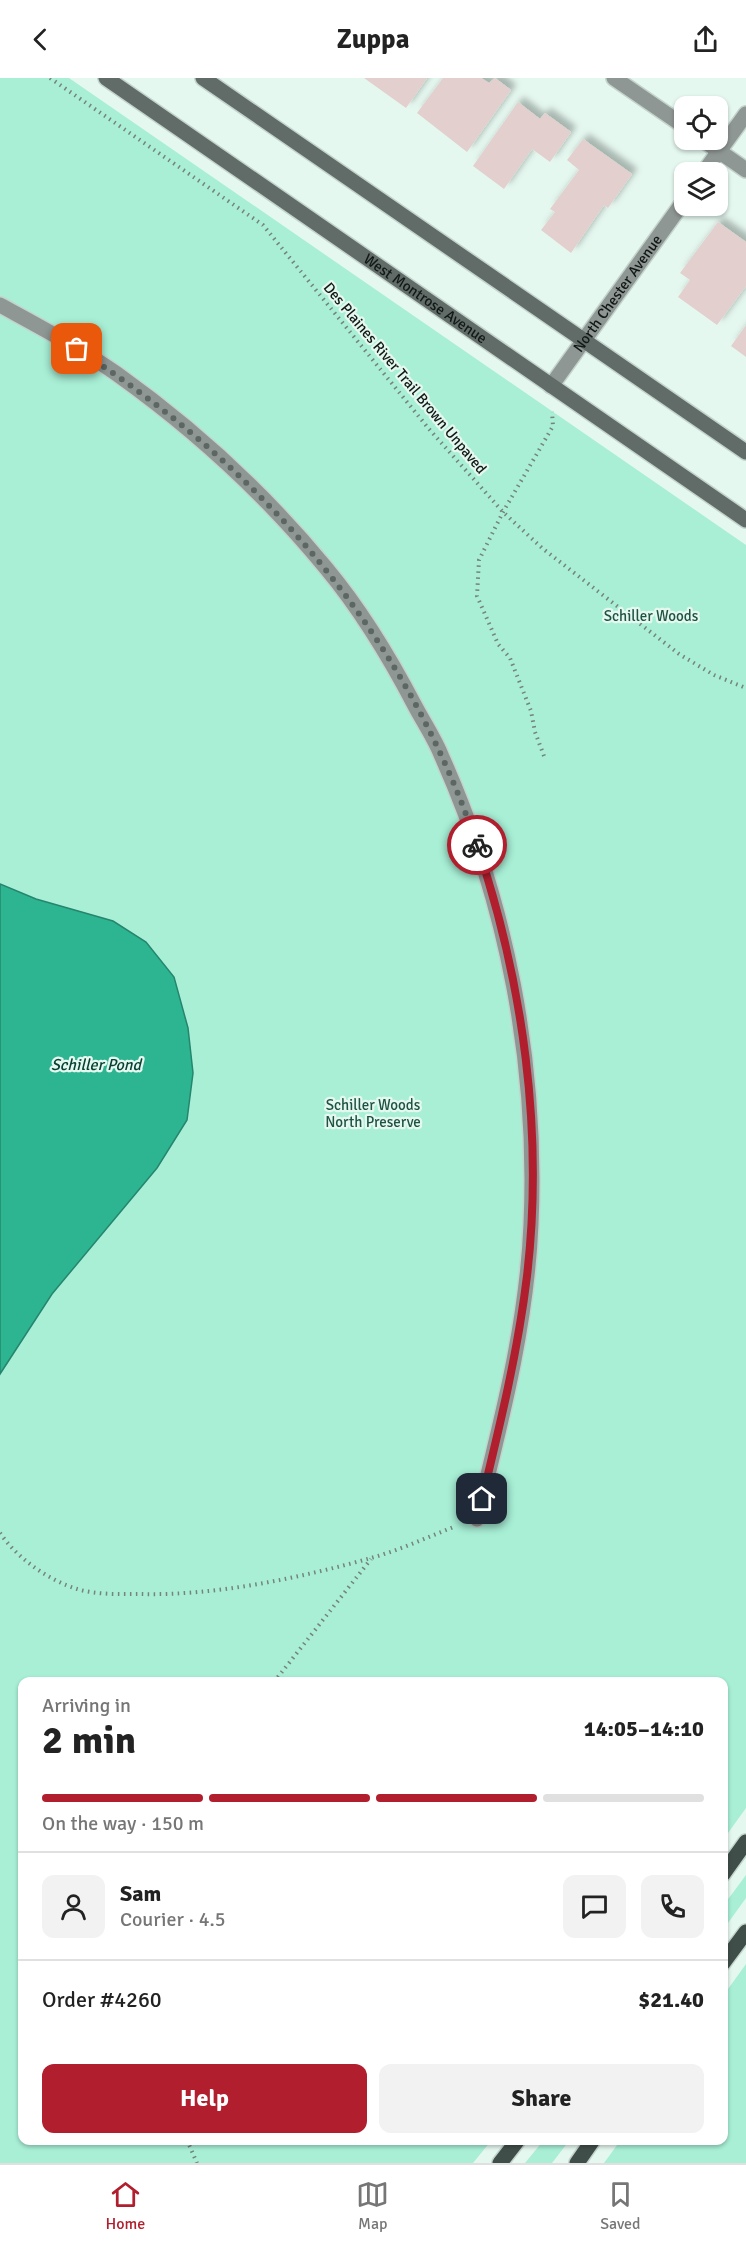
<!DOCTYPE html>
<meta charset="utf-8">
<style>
body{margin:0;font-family:Signika,sans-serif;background:#f2f2f2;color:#222;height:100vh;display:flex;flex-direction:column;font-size:22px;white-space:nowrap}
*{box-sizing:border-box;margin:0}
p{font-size:20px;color:#767676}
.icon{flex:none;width:33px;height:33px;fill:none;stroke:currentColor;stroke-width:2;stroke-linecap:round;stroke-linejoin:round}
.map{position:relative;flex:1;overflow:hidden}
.sheet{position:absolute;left:18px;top:1599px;width:710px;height:468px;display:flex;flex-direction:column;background:#fff;border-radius:12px;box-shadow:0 2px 4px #0004}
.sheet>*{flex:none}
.fabs{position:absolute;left:674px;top:18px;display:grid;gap:12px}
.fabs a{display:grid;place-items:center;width:54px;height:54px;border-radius:12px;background:#fff;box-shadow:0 2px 4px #0004;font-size:30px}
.pin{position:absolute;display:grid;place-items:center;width:51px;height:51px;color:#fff;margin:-26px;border-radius:12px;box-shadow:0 3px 9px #0006}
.courier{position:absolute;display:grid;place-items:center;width:60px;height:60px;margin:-30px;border:4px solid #b11e2d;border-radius:50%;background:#fff;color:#222;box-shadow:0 2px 8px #0007}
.summary em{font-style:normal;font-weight:800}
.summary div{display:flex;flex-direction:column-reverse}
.summary{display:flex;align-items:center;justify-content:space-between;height:102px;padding:0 24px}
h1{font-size:39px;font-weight:800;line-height:45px}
.bar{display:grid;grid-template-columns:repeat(4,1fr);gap:9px 6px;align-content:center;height:72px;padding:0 24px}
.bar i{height:8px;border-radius:4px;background:#e0e0e0}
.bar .active{background:#b11e2d}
.bar p{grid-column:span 4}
.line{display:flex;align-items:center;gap:15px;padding:0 24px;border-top:2px solid #e0e0e0}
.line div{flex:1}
.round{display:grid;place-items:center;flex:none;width:63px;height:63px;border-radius:12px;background:#f2f2f2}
.action{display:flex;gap:12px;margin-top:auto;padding:12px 24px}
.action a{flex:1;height:69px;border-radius:12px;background:#b11e2d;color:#fff;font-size:24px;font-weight:800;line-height:69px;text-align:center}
.action a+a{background:#f2f2f2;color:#222}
header{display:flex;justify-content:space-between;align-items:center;height:78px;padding:0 24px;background:#fff;font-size:27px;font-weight:800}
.menu{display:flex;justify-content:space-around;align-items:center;height:84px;border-top:2px solid #e0e0e0;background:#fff;font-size:16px;color:#767676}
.menu a{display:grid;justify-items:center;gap:3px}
.menu .active{color:#b11e2d}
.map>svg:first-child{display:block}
.green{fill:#a8efd6}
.water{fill:#2db592;stroke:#25866d;stroke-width:1.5}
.building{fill:#e3d0ce;filter:url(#shadow)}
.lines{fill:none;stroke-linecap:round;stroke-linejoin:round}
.lane-casing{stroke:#c3d4cd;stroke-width:18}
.street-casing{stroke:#c3d4cd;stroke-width:18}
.secondary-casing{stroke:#c3d4cd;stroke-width:18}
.primary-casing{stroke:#c3d4cd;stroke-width:18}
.path{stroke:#76837e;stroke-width:4;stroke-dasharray:1.5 4.5;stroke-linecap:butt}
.lane{stroke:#8f9794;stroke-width:15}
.street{stroke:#8f9794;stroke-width:15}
.secondary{stroke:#616c68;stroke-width:15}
.primary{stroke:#404e49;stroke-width:15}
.done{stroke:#5c6662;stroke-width:6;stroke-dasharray:0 10.8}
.route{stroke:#b11e2d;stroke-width:8}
.labels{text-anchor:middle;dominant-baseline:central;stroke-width:4.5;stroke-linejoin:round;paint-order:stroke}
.street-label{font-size:15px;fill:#121816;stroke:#e5f8f0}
.park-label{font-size:15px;fill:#1e5243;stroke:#e5f8f0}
.water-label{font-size:16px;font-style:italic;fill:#084133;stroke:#e5f8f0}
</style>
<header><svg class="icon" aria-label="back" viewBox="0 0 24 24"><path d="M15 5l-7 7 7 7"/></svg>Zuppa<svg class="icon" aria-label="share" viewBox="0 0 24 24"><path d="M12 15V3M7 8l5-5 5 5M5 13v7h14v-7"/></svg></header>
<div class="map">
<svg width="746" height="2085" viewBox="0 0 746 2085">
<defs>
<filter id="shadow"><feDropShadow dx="5.5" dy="-5.5" stdDeviation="3" flood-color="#0004"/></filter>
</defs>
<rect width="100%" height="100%" fill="#e5f8f0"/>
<path class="green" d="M0,0H69L746,467V1730L723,1762V1604H22V2062L491,2063L473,2085H0Z
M746,1797V1820L723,1852V1828Z
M746,1886V2085H604L620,2063L723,2062V1918Z
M543,2063H569L552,2085H525Z"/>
<path class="water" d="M0,806L36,821L113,843L146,864L174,899L188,950L193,995L187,1042L157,1090L52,1216L0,1296Z"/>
<path class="building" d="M364,0H427L406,30Z
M443,0H481L489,5L495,0L511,12L467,74L417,35Z
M518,24L540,41L545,35L571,54L550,84L532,71L504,111L473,88Z
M583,61L632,96L608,130L604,127L571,175L541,152L555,134L550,131L579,92L567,82Z
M718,144L746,164V208L717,247L678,219L690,202L680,195Z
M746,247V279L731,268Z"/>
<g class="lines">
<g class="lane-casing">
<path id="lane" d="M0,227C40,249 80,270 117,296C194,351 266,417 326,490C361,532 390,580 415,628C424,645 435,661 442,679C507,825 538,986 531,1146C527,1246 501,1344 477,1441"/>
</g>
<g class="street-casing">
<g id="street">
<path d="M614,0L684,48"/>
<path d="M703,62L746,92"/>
<path d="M704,94L746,36"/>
<path id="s1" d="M551,308L684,123"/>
</g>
</g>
<g class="secondary-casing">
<g id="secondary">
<path id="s2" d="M106,0L746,442"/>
<path d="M203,0L746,374"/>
</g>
</g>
<g class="primary-casing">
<path id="primary" d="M723,1796L746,1764
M723,1885L746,1854
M500,2085L518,2062
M577,2085L593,2062"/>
</g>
<path class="path" d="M50,0L263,147L429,351L503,434L542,470L679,576L714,597L746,610
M544,678L535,654L531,633L510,580L498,566L477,518L479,482L503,434L553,348L552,334
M0,1455C17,1480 48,1502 77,1511C97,1517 120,1516 141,1516C214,1518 300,1500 371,1480C400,1472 428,1459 456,1448
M274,1604L371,1481
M187,2062L197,2085"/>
<use href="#lane" class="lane"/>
<use href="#street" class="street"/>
<use href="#secondary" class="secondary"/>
<use href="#primary" class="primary"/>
</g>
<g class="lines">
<path class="done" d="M77,271C262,390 406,556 477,767"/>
<path class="route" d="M477,767C523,904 544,1054 527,1198C518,1273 500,1347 482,1421"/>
</g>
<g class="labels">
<g class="street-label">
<text stroke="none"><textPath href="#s1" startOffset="114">North Chester Avenue</textPath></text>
<text stroke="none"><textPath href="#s2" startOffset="388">West Montrose Avenue</textPath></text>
<text transform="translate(405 300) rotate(50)">Des Plaines River Trail Brown Unpaved</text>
</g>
<g class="park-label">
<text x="651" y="538">Schiller Woods</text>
<text x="373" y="1027">Schiller Woods<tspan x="373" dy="17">North Preserve</tspan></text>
</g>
<g class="water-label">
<text x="96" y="987">Schiller Pond</text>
</g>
</g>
</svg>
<div class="fabs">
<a><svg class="icon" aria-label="locate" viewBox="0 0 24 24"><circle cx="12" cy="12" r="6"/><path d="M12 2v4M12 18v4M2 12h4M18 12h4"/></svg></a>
<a><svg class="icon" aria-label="layers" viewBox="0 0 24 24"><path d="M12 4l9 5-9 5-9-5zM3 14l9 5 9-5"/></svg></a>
</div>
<div class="pin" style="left:77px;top:271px;background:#ea580c"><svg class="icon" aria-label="bag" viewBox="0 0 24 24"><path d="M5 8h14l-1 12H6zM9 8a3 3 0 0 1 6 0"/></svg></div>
<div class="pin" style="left:482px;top:1421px;background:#1f2937"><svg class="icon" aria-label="home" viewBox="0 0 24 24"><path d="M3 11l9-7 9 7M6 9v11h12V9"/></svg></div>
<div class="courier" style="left:477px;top:767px"><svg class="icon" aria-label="bike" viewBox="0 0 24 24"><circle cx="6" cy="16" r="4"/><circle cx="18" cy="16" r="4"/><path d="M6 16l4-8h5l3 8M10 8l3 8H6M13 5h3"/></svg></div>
<section class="sheet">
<div class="summary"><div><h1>2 min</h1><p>Arriving in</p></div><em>14:05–14:10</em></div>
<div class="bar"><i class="active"></i><i class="active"></i><i class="active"></i><i></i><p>On the way · 150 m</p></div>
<div class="line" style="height:108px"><a class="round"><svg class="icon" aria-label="person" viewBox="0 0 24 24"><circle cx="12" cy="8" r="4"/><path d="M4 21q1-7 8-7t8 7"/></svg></a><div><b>Sam</b><p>Courier · 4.5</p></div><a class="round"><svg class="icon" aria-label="chat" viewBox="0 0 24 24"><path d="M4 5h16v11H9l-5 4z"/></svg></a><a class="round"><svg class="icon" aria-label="phone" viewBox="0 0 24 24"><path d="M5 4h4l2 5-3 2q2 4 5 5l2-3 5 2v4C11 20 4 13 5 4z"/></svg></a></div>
<div class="line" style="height:78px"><div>Order #4260</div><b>$21.40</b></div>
<div class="action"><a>Help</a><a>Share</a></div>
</section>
</div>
<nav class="menu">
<a class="active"><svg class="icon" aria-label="home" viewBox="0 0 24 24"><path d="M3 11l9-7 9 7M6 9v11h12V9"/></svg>Home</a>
<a><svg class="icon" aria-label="map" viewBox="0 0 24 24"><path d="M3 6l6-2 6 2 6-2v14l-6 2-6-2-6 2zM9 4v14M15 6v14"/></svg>Map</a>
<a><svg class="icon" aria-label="saved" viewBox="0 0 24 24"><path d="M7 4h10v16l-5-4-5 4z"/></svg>Saved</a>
</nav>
